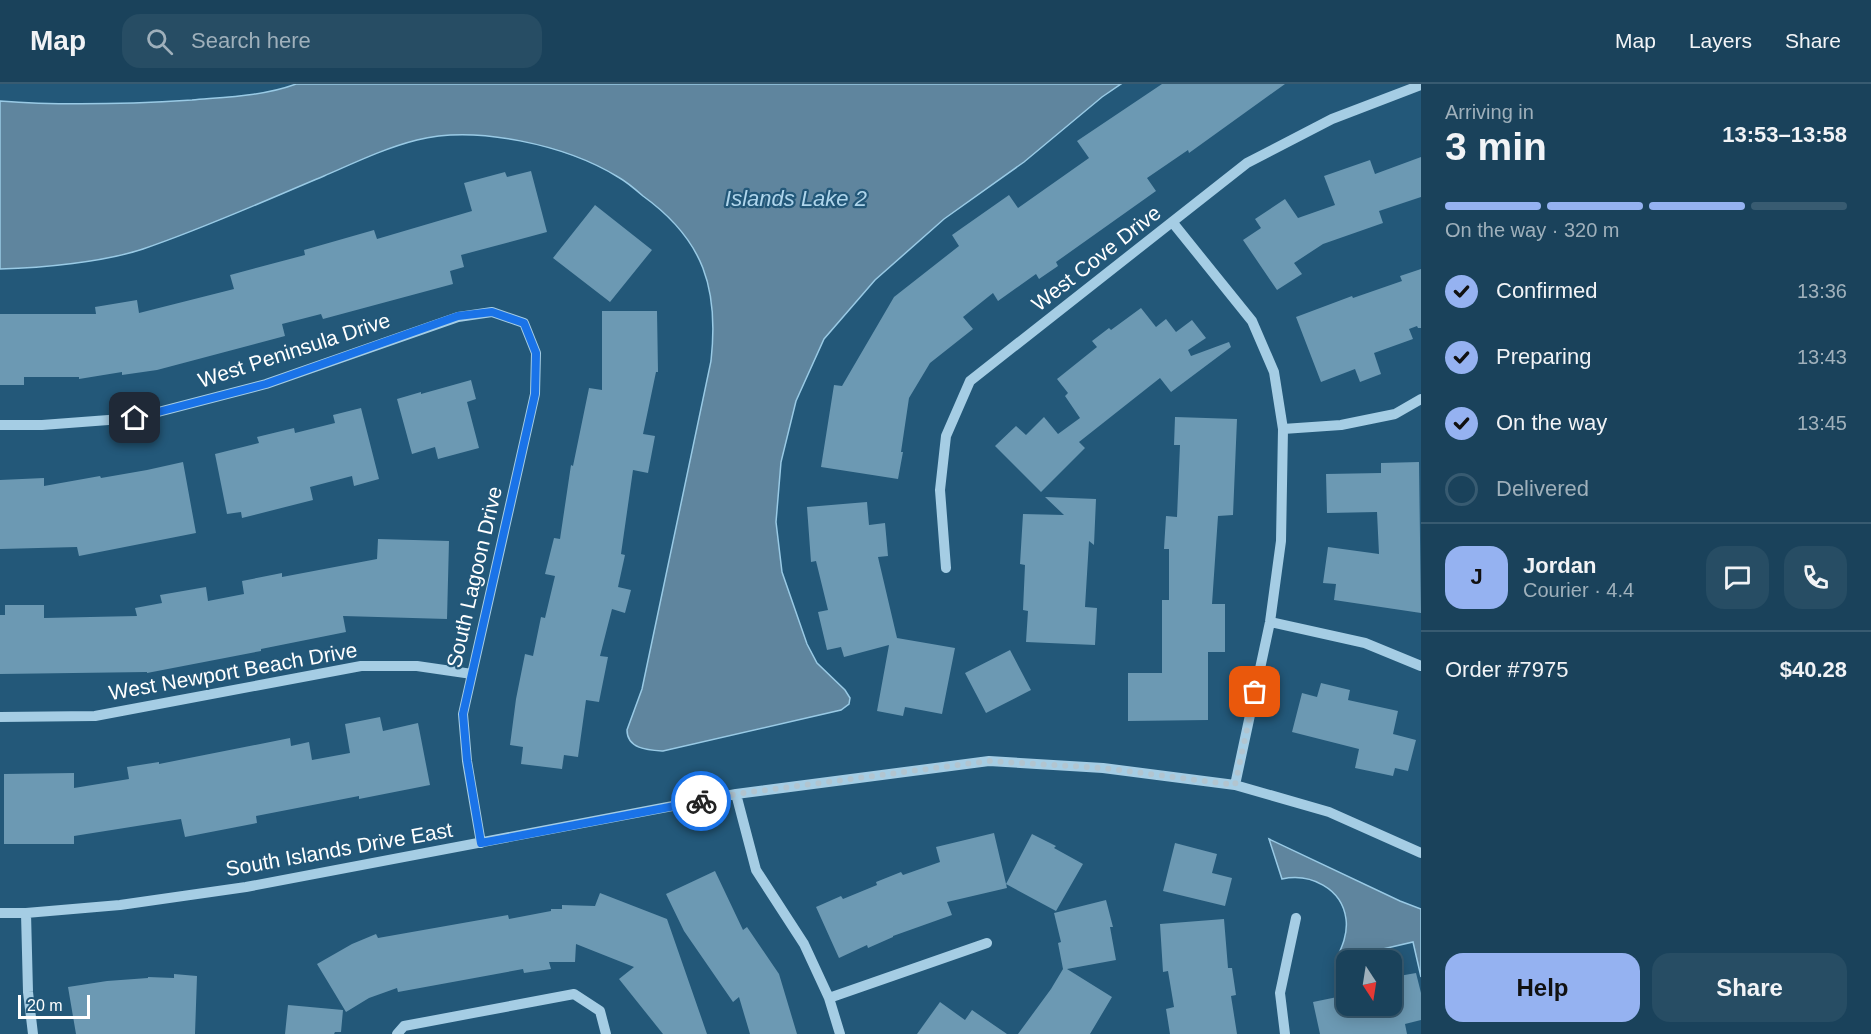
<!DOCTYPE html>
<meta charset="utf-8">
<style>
body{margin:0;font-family:Helvetica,sans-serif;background:#274d64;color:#f1f3f6;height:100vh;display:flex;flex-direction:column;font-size:22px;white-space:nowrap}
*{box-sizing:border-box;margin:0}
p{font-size:20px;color:#9fb0bb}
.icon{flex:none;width:33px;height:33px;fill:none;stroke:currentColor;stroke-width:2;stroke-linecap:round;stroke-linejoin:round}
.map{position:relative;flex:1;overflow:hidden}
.sheet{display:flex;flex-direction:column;background:#1a425b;width:450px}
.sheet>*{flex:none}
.needle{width:39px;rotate:168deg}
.controls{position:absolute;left:1336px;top:866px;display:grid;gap:12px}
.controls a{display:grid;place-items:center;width:66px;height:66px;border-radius:12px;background:#1a425b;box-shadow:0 3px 15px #0003,0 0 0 2px #385b71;font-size:30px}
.scale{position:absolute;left:18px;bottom:15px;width:72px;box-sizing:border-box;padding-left:6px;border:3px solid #fff;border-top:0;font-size:16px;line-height:21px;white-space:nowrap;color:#fff;-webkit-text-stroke:4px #235879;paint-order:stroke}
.pin{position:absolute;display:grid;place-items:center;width:51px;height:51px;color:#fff;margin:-26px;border-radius:12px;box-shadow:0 3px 9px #0006}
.courier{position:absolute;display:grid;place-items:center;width:60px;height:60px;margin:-30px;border:4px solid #1a73e8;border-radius:50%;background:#fff;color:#222;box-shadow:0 2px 8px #0007}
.overview em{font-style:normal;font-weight:600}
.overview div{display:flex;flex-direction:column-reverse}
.overview{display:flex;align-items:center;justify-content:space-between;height:102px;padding:0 24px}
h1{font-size:39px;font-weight:600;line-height:45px}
.bar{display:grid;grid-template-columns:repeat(4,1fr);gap:9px 6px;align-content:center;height:72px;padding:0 24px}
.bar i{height:8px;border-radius:4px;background:#385b71}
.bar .current{background:#95b2f1}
.bar p{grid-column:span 4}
.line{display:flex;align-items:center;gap:15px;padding:0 24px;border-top:2px solid #385b71}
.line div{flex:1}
.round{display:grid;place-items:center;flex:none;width:63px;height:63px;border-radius:18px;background:#274d64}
ol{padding:0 24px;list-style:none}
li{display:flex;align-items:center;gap:18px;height:66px}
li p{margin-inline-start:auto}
li .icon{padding:6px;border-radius:50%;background:#95b2f1;color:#111;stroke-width:4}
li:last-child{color:#9fb0bb}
li i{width:33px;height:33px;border:3px solid #385b71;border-radius:50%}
.button{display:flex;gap:12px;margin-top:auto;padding:12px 24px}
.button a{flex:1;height:69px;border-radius:18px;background:#95b2f1;color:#111;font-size:24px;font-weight:600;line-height:69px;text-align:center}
.button a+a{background:#274d64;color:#f1f3f6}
header{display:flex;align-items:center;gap:36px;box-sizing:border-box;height:84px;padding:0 30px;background:#1a425b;border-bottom:2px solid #385b71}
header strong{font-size:28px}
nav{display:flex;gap:33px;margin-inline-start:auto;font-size:21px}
.search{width:420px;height:54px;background:#274d64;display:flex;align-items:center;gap:15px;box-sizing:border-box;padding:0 21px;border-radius:18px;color:#9fb0bb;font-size:22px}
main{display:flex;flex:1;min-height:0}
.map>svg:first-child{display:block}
.water{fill:#5f859e;stroke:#99cae5;stroke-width:1.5}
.building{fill:#6c99b3}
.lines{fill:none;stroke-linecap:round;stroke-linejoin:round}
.minor{stroke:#a5cde4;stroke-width:10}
.done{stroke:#b2c5d0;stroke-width:6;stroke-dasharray:0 10.8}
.route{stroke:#1a73e8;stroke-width:8}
.labels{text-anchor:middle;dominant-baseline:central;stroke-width:4.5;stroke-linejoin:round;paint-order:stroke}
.street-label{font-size:21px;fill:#fff;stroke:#235879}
.water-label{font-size:22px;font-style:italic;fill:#b0d6ec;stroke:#235879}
</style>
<header>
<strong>Map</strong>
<div class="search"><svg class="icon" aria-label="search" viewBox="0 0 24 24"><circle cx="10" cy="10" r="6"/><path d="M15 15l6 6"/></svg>Search here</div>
<nav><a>Map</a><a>Layers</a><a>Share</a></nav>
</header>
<main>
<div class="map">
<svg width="1421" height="950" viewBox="0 0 1421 950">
<rect width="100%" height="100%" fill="#235879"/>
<path class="water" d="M296,0H1121L1102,13L1024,78L944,135L875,196L824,255L796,317L781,378L776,438L782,488L807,560L817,579L845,606L850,614L849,620L841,626L663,667C648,666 627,665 627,646L642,605L711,277C719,205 704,156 643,112C635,105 627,98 618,93C566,61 476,41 417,56C385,64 354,79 324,92C264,117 205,144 143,165C104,178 42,184 0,185V17C64,22 129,20 192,16C226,13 264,12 296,0Z
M1269,755L1400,817L1421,825V893L1413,858L1336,876C1342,863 1348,850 1346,835C1342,804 1310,789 1282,795Z"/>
<path class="building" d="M1162,0H1285L1189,69L1188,66L1147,94L1156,107L1056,178L1058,182L1039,195L1036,190L998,217L993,209L963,233L973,245L930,279L909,314L901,368H903L898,395L821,383L834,301L842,302L894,213L959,162L952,151L1009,111L1018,124L1089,74L1077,57Z
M1421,73V113L1379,127L1383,139L1323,160L1294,179L1302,190L1277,206L1243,156L1261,144L1255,135L1285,115L1298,134L1335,121L1324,92L1370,76L1375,90Z
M531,87L547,148L461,171L464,183L450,187L453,200L323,235L321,230L282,240L285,252L157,286L122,291V288L79,295V293H24V301H0V230H96L95,223L137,216L139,229L234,205L230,191L305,171L304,166L374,146L377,155L472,127L464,99L505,88L507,93Z
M595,121L652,166L610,218L553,174Z
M1421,185V244H1418L1417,242L1409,245L1413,255L1374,269L1381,290L1360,298L1355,285L1321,298L1296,233L1352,212L1353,214L1402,197L1400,192Z
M1141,224L1156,243L1166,235L1176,248L1192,236L1206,254L1188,266L1191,272L1229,258L1231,263L1171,308L1160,294L1079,358L1085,364L1041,408L995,362L1016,342L1026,351L1044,333L1058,350L1080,334L1065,312L1068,309L1057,295L1097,263L1092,257L1109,244L1111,246Z
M602,227H657L658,288H656L643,350L655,352L648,389L633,386L621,470L625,471L618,503L631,506L625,529L612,525L600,572L608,573L599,618L586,616L578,673L564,671L562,685L521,680L523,663L510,661L516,615L525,570L533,572L541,533L545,534L555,492L545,490L554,454L560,455L571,381L573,382L589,304L602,306Z
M471,296L476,315L467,318L479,364L438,375L435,363L412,370L397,315L421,308V310Z
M361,324L379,395L354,402L352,392L310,403L313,416L242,434L241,428L227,430L215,370L259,359L257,353L294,344L295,349L335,339L333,331Z
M1175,333L1237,335L1233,431L1218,432L1212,520H1225V568H1208V636L1128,637V589H1162V516H1169V465H1164L1166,432L1177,433L1180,361H1174Z
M183,378L196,449L79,472L77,463L0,465V396L44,394V402L100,392L101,394L147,386Z
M1419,378L1421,529L1334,516L1336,500L1323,499L1328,463L1379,470L1377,428L1327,429L1326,390L1381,389V379Z
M1045,413L1096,415L1094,461L1089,457L1085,523L1097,524L1095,561L1026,558L1028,527L1023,526L1025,481L1020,480L1023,430L1064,431Z
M867,418L869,441L885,439L888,472L878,473L897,554L955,564L942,630L905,623L903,632L877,627L889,561L844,573L841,563L827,566L818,528L828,526L816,477L811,478L807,423Z
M378,455L449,457L447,535L343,532L346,548L261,565V567L147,589V588L0,590V531H5V521H44V534L137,532L135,524L162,519L160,511L206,503L208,517L244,510L242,497L282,489V493L377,475Z
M1010,566L1031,606L986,629L965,589Z
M1321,599L1350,606L1348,616L1398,627L1393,650L1416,656L1408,687L1395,684L1393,692L1355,684L1359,665L1292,648L1302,609L1317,613Z
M380,633L383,647L418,639L430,701L359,715V712L256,732L257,739L185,753L181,735L74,752V760H4V690L74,689V704L129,695L127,683L159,678V680L290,654L291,662L309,658L312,676L350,669L345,640Z
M994,749L1007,804L947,818L952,831L893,852V853L868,864L867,861L839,874L816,823L841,812L843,815L877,801L876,798L901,788L903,791L940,778L936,763Z
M1032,750L1056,762L1054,764L1083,780L1056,827L1006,800Z
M1175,759L1217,770L1212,789L1232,794L1225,822L1163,807Z
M715,787L743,846L747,843L779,890L797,950H750L739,913L733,918L684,847L666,810Z
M600,809L667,835L707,950H663L619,895L634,883L576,860L575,878H549L551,885L524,889L523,885L398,908L397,904L369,914L346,928L317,880L352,860L376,850L378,854L508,831L509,835L551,827V825H562V821L595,822Z
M1106,816L1113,843H1110L1116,876L1067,885L1112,913L1090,950H1018L1051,905L1063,885L1058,859L1061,858L1054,829Z
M1224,835L1228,884H1232L1236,911L1231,912L1237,950H1170L1166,925L1174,923L1168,887L1163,888L1160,840Z
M1416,889L1421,909V936L1405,940L1407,950H1320L1313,918L1347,911V921H1392V903L1400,901L1399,892Z
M174,890L197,892L195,950H76L68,903L107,897L148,894V893L174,894Z
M940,918L965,936L972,926L1007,950H917Z
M288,921L343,926L341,948H335L334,950H285Z"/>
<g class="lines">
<path class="minor" d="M1173,139L1252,237L1274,288L1283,345L1281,457L1270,538L1235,701
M0,341H42L135,334L266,300L458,233L492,228L524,239L536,269L535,310L463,630L467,677L481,759
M1283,345L1341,341L1395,330L1421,315
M946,484L940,406L946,352L970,297L1247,79L1332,35L1421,1
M1270,538L1365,559L1421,582
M0,633L95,632L361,582H417L472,590
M736,710L756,786L804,860L829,914L840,950
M0,829H26L120,821L246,803L736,710L989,677L1103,684L1235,701L1329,728L1421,769
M26,829L28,908L33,950
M829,914L987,859
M397,950L404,942L574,910L600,927L606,950
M1285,950L1280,909L1296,834"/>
</g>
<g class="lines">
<path class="done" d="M701,717L736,710L988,677L1103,684L1235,701L1255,608"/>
<path class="route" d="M135,334L266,300L458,232L492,228L524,239L536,269L535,310L463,630L467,676L481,759L701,717"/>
</g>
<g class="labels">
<g class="street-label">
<text transform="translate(1096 174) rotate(-38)">West Cove Drive</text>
<text transform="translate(294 266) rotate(-18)">West Peninsula Drive</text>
<text transform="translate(474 493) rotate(-77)">South Lagoon Drive</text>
<text transform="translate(233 587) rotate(-10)">West Newport Beach Drive</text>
<text transform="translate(339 765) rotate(-10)">South Islands Drive East</text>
</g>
<g class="water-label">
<text x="796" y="114">Islands Lake 2</text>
</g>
</g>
</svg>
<div class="controls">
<a><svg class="needle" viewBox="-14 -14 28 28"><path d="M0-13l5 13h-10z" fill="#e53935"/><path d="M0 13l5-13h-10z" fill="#9fb0bb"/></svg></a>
</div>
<div class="scale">20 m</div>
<div class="pin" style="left:1255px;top:608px;background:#ea580c"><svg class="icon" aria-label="bag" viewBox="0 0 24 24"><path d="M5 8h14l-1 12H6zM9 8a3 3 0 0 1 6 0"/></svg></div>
<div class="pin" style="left:135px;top:334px;background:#1f2937"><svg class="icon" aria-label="home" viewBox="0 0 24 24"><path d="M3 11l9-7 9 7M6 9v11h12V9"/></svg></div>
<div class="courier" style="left:701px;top:717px"><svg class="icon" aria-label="bike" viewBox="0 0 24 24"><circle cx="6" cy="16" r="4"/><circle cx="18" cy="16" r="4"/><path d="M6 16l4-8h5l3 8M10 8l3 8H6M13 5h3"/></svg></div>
</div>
<section class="sheet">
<div class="overview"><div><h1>3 min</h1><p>Arriving in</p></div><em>13:53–13:58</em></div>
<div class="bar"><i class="current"></i><i class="current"></i><i class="current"></i><i></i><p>On the way · 320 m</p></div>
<ol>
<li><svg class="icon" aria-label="check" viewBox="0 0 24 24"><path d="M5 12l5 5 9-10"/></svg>Confirmed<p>13:36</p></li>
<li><svg class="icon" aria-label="check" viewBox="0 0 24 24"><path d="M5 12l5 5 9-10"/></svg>Preparing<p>13:43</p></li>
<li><svg class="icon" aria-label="check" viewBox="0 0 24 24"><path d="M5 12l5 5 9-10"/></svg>On the way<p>13:45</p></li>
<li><i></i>Delivered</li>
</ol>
<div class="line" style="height:108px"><b class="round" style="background:#95b2f1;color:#111">J</b><div><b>Jordan</b><p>Courier · 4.4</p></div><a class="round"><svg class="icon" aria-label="chat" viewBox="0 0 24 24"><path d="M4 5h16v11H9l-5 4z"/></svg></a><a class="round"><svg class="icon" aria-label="phone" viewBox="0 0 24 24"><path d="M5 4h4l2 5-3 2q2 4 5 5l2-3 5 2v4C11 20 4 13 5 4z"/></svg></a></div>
<div class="line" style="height:78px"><div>Order #7975</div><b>$40.28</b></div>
<div class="button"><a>Help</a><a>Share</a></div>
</section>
</main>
